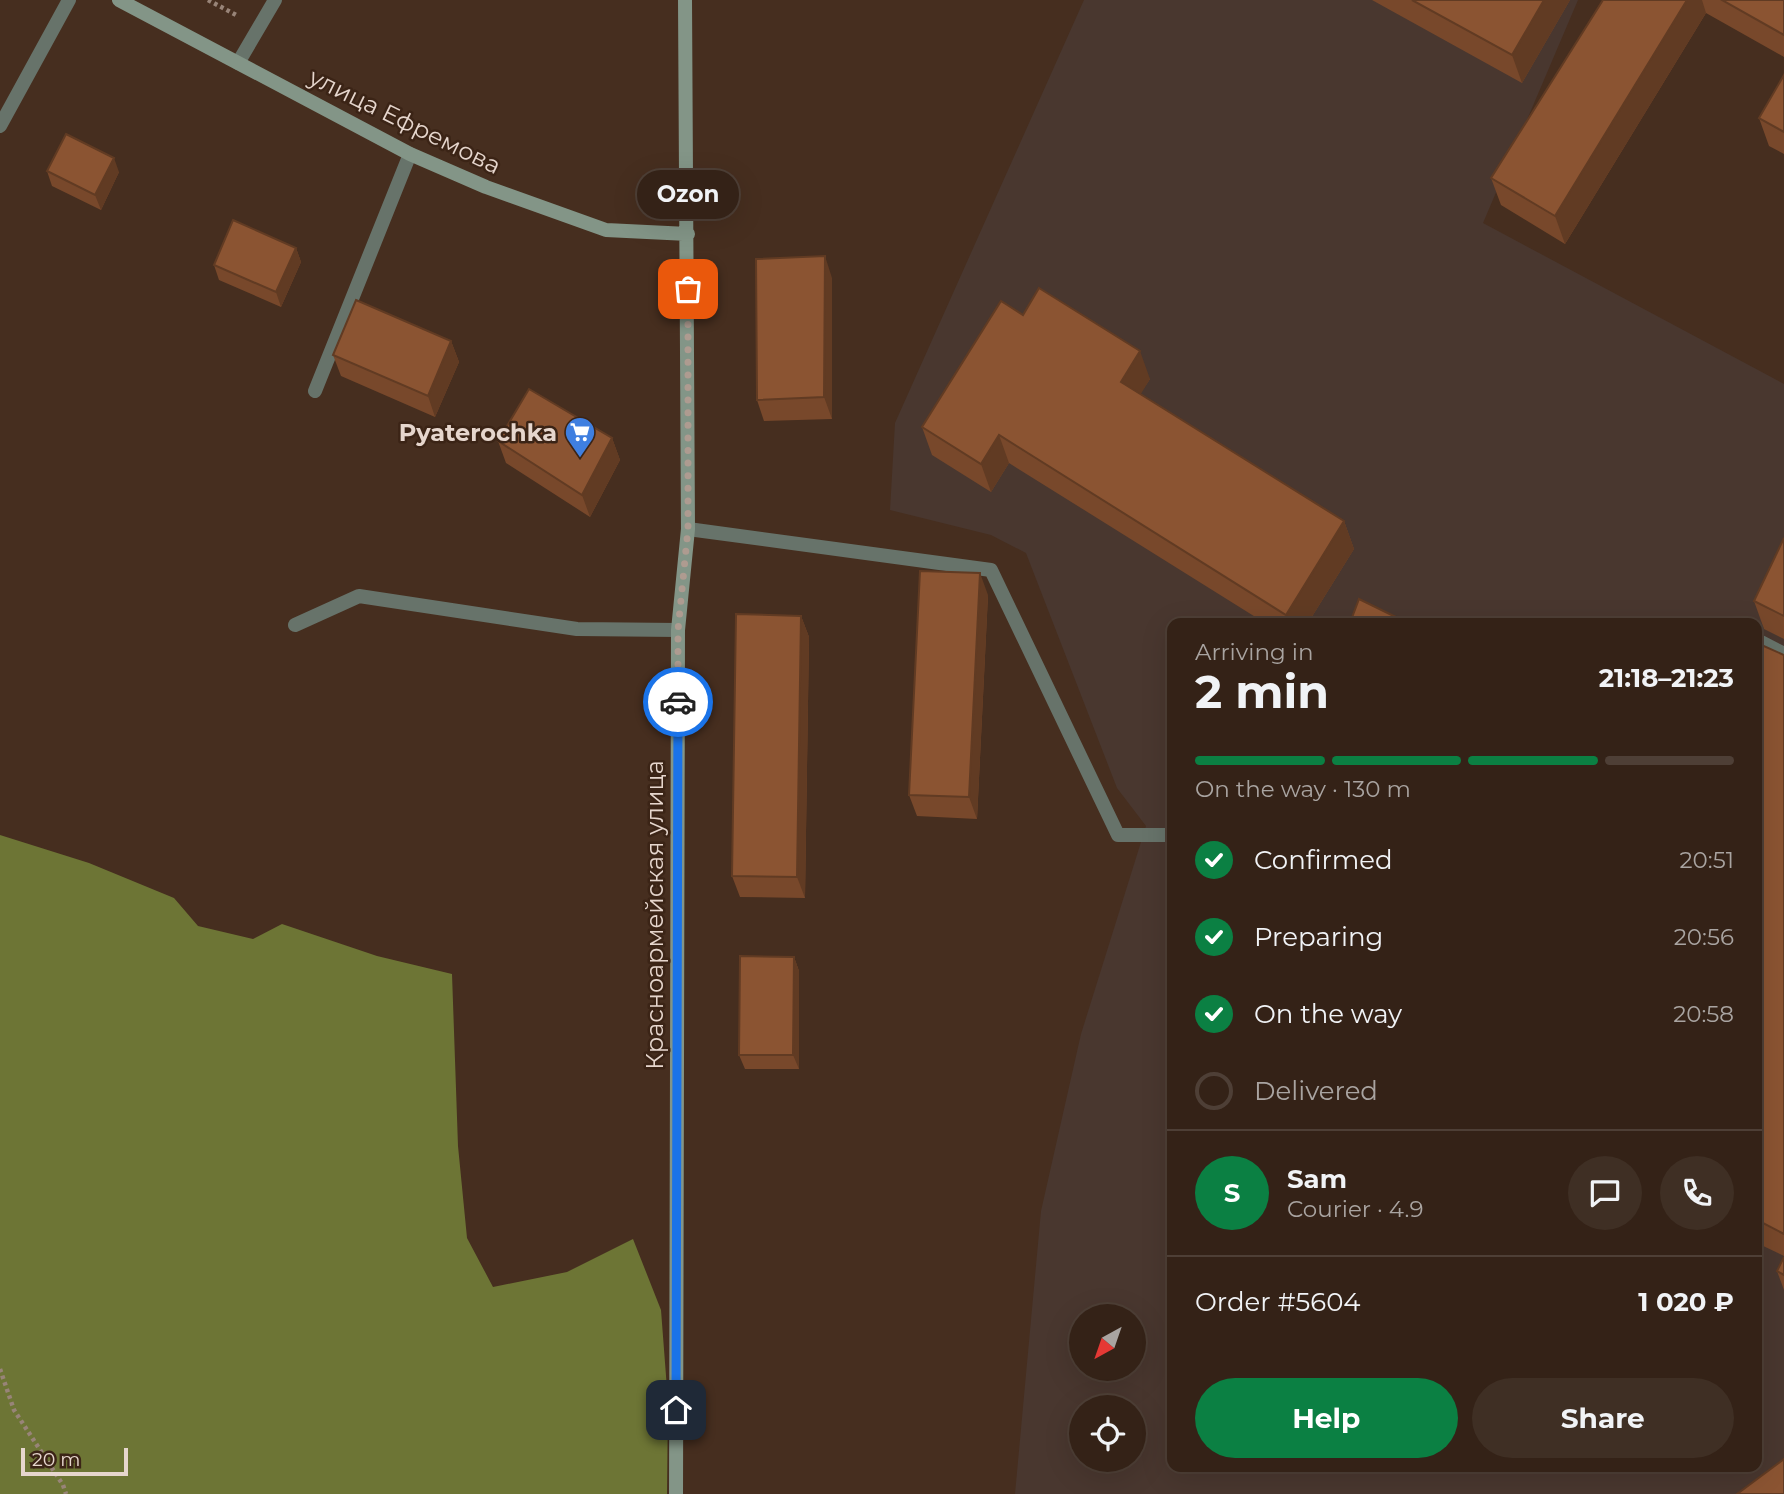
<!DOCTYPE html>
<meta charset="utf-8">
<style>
body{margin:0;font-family:Montserrat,sans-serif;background:#3f2f24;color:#f1f3f6;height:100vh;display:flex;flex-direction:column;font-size:26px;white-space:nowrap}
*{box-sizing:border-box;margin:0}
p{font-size:23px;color:#a9a4a1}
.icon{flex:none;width:38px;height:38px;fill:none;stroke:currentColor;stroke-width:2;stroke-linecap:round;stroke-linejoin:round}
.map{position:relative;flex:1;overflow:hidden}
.sheet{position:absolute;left:1167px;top:618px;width:595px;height:854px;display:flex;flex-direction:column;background:#342217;border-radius:14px;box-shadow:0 7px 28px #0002,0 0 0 2px #4e3f36}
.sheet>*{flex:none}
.needle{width:46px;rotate:220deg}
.controls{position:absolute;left:1069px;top:1304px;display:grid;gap:14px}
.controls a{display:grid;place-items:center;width:77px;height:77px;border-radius:50%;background:#342217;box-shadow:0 7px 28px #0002,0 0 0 2px #4e3f36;font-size:35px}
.scale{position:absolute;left:21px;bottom:18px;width:107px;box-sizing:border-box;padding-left:7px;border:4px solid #e6d6cd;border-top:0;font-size:19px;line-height:24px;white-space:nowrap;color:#e6d6cd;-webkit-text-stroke:5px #3b2416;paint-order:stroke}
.pin{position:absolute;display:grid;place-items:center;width:60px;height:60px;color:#fff;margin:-30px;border-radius:14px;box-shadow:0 4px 10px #0006}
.courier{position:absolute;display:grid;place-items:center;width:70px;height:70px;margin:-35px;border:5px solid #1a73e8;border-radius:50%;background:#fff;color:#222;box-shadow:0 2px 9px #0007}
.bubble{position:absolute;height:49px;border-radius:24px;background:#342217;box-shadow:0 7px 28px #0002,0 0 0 2px #4e3f36;font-size:23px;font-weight:700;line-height:49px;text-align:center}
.head em{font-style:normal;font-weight:700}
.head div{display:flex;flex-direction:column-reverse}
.head{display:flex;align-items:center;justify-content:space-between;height:119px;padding:0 28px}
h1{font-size:46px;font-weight:700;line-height:52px}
.bar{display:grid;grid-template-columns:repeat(4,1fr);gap:10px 7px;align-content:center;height:84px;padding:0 28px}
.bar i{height:9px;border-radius:5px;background:#4e3f36}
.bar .on{background:#0b8043}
.bar p{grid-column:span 4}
.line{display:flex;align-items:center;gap:18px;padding:0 28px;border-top:2px solid #4e3f36}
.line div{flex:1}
.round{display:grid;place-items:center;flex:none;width:74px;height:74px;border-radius:37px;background:#3f2f24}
ol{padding:0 28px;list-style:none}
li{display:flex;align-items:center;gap:21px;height:77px}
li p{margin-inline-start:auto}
li .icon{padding:7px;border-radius:50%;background:#0b8043;color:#fff;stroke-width:4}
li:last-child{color:#a9a4a1}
li i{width:38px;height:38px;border:4px solid #4e3f36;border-radius:50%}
.button{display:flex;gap:14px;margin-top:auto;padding:14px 28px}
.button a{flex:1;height:80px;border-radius:42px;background:#0b8043;color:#fff;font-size:28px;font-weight:700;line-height:80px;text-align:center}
.button a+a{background:#3f2f24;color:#f1f3f6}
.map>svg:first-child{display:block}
.industrial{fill:#49372f;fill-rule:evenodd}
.forest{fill:#6d7535}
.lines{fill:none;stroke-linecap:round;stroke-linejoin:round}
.path{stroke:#988478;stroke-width:4.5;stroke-dasharray:3.5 3.5;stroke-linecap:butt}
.lane{stroke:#67736a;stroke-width:14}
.street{stroke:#67736a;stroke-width:14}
.secondary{stroke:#839587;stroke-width:14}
.wall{fill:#78482b}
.shaded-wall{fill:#613b23}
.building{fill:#8b5432;stroke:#613b23;stroke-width:2}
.done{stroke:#ae9b90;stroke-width:7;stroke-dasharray:0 12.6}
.route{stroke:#1a73e8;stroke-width:9}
.labels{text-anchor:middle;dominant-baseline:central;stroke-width:5;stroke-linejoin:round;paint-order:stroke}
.street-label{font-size:24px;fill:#e6d6cd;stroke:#3b2416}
.poi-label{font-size:24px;font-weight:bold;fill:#e6d6cd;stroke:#3b2416;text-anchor:end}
</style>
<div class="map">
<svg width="1784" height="1494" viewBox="0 0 1784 1494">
<rect width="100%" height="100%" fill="#462e1f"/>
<path class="industrial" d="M1084,0H1578L1483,223L1784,384V1494H1015L1041,1211L1081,1034L1146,826L1117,788L1026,553L991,535L890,510L895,423ZM1172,623H1757V1466H1172ZM1082,1316H1134V1368H1082ZM1082,1407H1134V1460H1082Z"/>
<path class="forest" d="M0,835L89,863L174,898L198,926L253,939L282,924L377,956L452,974L458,1146L467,1238L493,1287L567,1272L633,1239L661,1310L668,1402L667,1494H0Z"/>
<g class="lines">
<path class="path" d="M208,0L238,16
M0,1369L14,1410L63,1485L66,1494"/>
<path class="lane" d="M238,63L275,0
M0,126L69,0
M315,391L410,154
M295,625L359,596L577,629L678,630"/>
<path class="street" d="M688,529L991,570L1118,835H1172
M1721,623H1723
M1757,640L1784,654"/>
<path class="secondary" d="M119,0L410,154L486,187L606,230L688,234
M676,1494L678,630L688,529L685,0"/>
</g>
<path class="wall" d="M1372,0H1570L1522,83Z
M1603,0H1784V57L1706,13L1565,244L1501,205L1491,178Z
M1784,75V154L1769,146L1759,118Z
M47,171L119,172L101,210L52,186Z
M296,248L301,262L281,307L219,280L214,265Z
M832,278V419L764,421L757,400Z
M1023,315L1150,379L1140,394L1344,521L1354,549L1308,623H1265L1009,463L991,492L932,455L922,427Z
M451,341L459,362L435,417L341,376L333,355Z
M612,438L620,460L590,517L506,463L498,441Z
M1784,538V639L1764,629L1754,601Z
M988,595L977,819L917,816L909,795Z
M801,616L809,637L805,898L740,897L732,876Z
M1757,643L1784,655V1256L1757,1243Z
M794,957L799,971V1069H745L739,1055Z
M1784,1257V1290L1777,1271Z"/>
<path class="shaded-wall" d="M1544,0H1570L1522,83L1512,55Z
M1687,0H1702L1706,13L1565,244L1555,216Z
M114,158L119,172L101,210L95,195Z
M296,248L301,262L281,307L276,292Z
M825,256L832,278V419L824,397Z
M451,341L459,362L435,417L428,396Z
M1140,351L1150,379L1131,410L1121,382Z
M999,435L1009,463L991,492L981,464Z
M612,438L620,460L590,517L582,495Z
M1344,521L1354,549L1308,623H1289L1286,615Z
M980,573L988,595L977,819L969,797Z
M801,616L809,637L805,898L797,877Z
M794,957L799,971V1069L793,1055Z"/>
<path class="building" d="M1412,0H1544L1512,55Z
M1603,0H1687L1555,216L1491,178Z
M1722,0H1784V35Z
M1784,75V132L1759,118Z
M66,134L114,158L95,195L47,171Z
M233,220L296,248L276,292L214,265Z
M825,256L824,397L757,400L756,259Z
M1039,288L1140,351L1121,382L1344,521L1286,615L999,435L981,464L922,427L1001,301L1023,315Z
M356,300L451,341L428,396L333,355Z
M529,389L612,438L582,495L498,441Z
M1784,538V616L1754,601Z
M920,571L980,573L969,797L909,795Z
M1359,599L1408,623H1350Z
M736,614L801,616L797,877L732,876Z
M1757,643L1784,655V1234L1757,1220Z
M740,956L794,957L793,1055H739Z
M1784,1257V1275L1777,1271Z
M1784,1459V1494H1737Z"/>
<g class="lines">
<path class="done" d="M678,702V630L688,529V289"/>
<path class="route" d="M676,1410L678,702"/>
</g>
<defs>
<g id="supermarket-pin" transform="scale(1.575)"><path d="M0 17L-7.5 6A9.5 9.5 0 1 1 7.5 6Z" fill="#3f7fe0" stroke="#3b2416"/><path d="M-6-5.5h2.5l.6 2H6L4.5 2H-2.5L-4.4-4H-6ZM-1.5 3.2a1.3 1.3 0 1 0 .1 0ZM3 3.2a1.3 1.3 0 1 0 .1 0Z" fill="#fff"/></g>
</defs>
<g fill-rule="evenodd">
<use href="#supermarket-pin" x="580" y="432"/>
</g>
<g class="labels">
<g class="street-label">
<text transform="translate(405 121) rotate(26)">улица Ефремова</text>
<text transform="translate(654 915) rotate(-90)">Красноармейская улица</text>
</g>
<g class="poi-label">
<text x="557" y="432">Pyaterochka</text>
</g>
</g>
</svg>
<div class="controls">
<a><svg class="needle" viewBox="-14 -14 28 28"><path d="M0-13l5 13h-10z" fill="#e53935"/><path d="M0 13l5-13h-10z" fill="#a9a4a1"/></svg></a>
<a><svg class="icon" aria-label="locate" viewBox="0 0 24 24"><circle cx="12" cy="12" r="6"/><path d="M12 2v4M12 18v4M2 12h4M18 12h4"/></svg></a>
</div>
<div class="scale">20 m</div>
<div class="pin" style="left:688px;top:289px;background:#ea580c"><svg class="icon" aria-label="bag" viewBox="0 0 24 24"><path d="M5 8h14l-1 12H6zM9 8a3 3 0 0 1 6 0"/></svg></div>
<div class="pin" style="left:676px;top:1410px;background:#1f2937"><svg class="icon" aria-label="home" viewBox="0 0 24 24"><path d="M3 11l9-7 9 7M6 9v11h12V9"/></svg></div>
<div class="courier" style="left:678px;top:702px"><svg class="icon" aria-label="car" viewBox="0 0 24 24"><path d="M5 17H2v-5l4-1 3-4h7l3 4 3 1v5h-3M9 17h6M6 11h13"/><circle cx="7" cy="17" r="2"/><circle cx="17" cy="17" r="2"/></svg></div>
<div class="bubble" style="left:637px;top:170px;width:102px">Ozon</div>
<section class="sheet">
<div class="head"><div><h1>2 min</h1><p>Arriving in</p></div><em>21:18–21:23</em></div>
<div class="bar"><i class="on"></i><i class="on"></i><i class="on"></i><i></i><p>On the way · 130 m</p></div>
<ol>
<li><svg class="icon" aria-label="check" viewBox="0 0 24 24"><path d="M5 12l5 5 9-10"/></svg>Confirmed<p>20:51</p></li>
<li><svg class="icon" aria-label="check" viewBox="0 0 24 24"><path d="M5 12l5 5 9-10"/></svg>Preparing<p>20:56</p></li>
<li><svg class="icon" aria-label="check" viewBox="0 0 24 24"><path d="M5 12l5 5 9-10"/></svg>On the way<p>20:58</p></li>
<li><i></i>Delivered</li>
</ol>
<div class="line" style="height:126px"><b class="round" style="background:#0b8043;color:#fff">S</b><div><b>Sam</b><p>Courier · 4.9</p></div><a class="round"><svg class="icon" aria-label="chat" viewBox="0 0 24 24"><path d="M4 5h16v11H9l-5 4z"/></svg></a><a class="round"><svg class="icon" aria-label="phone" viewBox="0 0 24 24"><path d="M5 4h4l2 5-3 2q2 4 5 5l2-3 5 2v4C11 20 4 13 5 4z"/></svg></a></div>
<div class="line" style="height:91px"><div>Order #5604</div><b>1 020 ₽</b></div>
<div class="button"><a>Help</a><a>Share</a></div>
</section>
</div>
